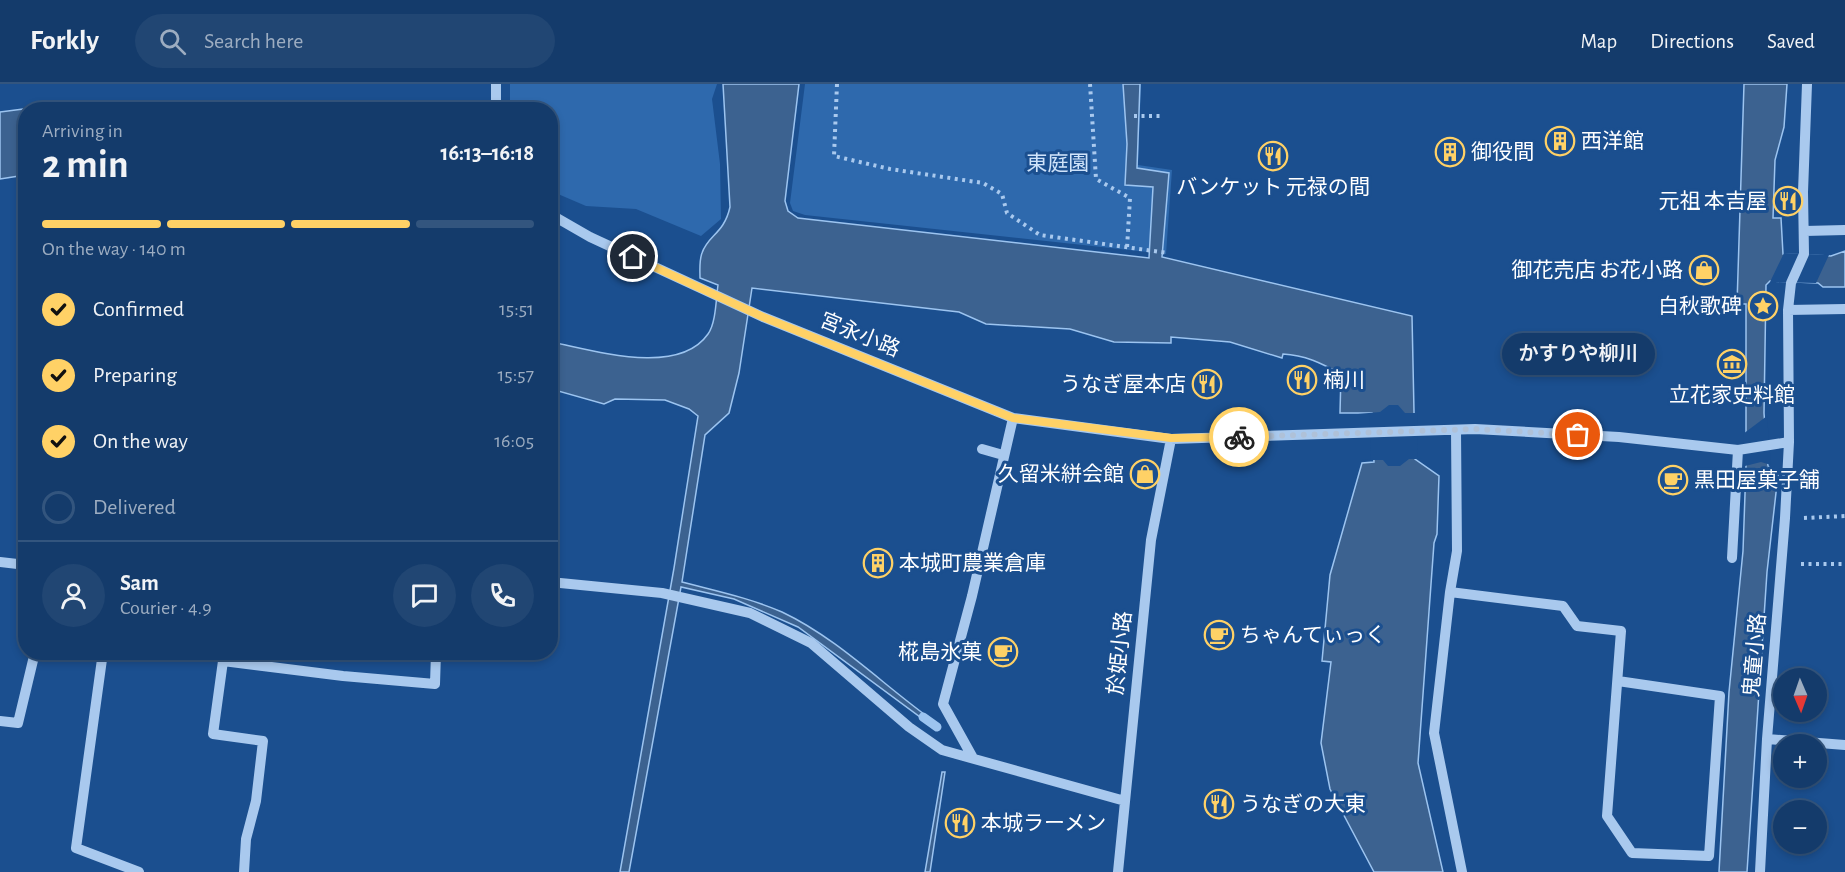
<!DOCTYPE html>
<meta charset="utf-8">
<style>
body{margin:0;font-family:"Alegreya Sans","Noto Sans JP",sans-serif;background:#214673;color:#f1f3f6;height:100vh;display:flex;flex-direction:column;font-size:22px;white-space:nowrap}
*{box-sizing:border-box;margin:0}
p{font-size:20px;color:#9dadc1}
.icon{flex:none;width:33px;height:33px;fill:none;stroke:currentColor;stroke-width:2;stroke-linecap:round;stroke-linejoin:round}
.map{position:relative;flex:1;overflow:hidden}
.drawer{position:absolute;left:18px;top:18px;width:540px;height:558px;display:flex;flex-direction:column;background:#143b6b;border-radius:24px;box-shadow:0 3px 9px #0003,0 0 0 2px #33557e}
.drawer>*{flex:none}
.needle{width:39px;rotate:178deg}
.tools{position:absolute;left:1773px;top:584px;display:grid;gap:12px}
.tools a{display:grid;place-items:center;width:54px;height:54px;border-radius:50%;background:#143b6b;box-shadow:0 3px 9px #0003,0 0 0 2px #33557e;font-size:30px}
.pin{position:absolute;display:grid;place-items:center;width:51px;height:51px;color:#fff;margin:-26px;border:3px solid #fff;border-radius:50%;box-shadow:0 2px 6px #0007}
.courier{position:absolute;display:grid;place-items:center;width:60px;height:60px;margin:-30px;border:4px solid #ffd166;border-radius:50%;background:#fff;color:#222;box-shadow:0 2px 8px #0007}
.bubble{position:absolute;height:42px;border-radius:21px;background:#143b6b;box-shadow:0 3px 9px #0003,0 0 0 2px #33557e;font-size:20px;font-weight:600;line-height:42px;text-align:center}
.summary em{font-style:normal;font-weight:600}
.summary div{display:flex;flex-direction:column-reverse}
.summary{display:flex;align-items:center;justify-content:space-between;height:102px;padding:0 24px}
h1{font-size:39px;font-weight:600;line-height:45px}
.bar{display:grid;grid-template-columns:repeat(4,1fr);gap:9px 6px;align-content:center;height:72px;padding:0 24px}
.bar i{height:8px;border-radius:4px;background:#33557e}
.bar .on{background:#ffd166}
.bar p{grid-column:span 4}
.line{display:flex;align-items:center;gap:15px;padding:0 24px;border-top:2px solid #33557e}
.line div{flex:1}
.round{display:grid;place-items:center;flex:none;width:63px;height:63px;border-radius:32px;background:#214673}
ol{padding:0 24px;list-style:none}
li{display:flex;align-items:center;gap:18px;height:66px}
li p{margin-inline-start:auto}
li .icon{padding:6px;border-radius:50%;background:#ffd166;color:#111;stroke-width:4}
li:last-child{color:#9dadc1}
li i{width:33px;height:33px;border:3px solid #33557e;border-radius:50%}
header{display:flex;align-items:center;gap:36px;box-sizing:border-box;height:84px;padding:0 30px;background:#143b6b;border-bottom:2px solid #33557e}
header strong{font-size:28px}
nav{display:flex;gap:33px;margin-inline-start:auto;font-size:21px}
.search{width:420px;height:54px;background:#214673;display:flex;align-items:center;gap:15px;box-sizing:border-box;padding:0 21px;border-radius:33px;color:#9dadc1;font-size:22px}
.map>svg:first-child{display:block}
.green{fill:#2e69ad}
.water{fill:#3c6290;stroke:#9cc4f0;stroke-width:1.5}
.pier{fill:#1b4f8f}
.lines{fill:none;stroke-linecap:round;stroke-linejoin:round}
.stream{stroke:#9cc4f0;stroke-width:9}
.path{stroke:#a9c9ee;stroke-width:4;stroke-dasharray:3 4.5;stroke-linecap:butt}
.minor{stroke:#a9c9ee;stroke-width:10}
.done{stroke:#afc1d8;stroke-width:6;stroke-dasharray:0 10.8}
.route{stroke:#ffd166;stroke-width:8}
.labels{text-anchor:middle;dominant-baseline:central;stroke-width:6;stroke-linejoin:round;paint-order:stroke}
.poi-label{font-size:21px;fill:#fff;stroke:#1b4f8f;text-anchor:start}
.park-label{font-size:21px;fill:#cfe3fa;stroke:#1b4f8f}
.street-label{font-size:21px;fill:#fff;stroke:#1b4f8f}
</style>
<header>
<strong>Forkly</strong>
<div class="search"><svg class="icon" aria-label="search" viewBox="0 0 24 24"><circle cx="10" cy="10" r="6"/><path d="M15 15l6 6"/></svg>Search here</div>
<nav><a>Map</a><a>Directions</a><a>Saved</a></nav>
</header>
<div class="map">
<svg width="1845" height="788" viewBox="0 0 1845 788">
<rect width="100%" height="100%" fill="#1b4f8f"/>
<path class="green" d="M510,0H717L712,15L720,80L721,135L701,152L636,125L586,122L551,107L550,26L510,25Z
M805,0H1141L1138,81L1172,86L1166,170L805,131L793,127L790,119Z"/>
<path class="water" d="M723,0H799L785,117L788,127L798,134L1149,174L1153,103L1125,101L1127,60L1123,0H1140L1137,84L1169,89L1162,173L1412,232L1415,375L1439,392L1437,450L1434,459L1418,679L1443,788H1374L1330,705L1321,659L1331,578L1322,577L1330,491L1362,379L1374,378L1372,329H1340L1341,290C1321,279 1305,271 1283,270L1282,274L1230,258L1171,253V259L1114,258L1070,245L986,240L959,228L752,204L739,289L729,329L705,351L682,498C716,507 750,514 782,528C839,555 885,603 935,638L931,641L798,543L734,515L681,503L629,788H620L674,484L698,332L689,325L665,316L615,315L604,320L551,305V258C593,266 678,293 708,250C716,239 716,215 718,201L700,194C700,186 699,177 702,169C708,151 724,150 730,123Z
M1744,0H1787L1784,43L1775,76L1773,134H1781L1783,170L1831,172L1845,167V203H1823L1818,199L1770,197L1766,201L1764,329L1768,382L1778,391L1767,488L1747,788H1719L1729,608L1743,467L1746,382V220H1737Z
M31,24L26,26L25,91L0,95V28Z
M942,688H945L930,788H925Z"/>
<path class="pier" d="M1784,169L1829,171L1816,199L1770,198Z
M1389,321H1398L1405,329H1417L1418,373L1422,375H1409L1400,382H1388L1383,376H1362L1371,375L1369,331L1358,330L1380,328Z
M1767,332L1771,381L1761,378L1745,382L1743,350Z"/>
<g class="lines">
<path class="stream" d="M923,633L937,643"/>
<path class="path" d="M837,0L834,72L890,85L983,99L1002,110L1007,129L1040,151L1168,169
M1090,0L1096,95L1130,114L1127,164
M1134,32H1161
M1804,434L1845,432
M1801,480H1845"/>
<path class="minor" d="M496,26V0
M550,130L590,153L763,233L1013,334L1171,355L1475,345L1619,353L1738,366L1789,358
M1805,147L1845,146
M1788,226L1845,225
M1456,346L1457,467L1450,508L1434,649L1462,788
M982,365L1003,371
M1732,474L1738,366
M0,478L26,481
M550,498L662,509L750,529L811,559L909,643L942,666L1125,717
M1450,508L1563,522L1577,542L1621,547L1607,732L1632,769L1709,772L1720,612L1618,597
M103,568L76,764L139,788
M223,568V577L343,592L435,600L436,568
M223,577L213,650L263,657L256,717L246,755L244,788
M0,637L18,639L35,568
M1767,655L1845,661
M973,674L943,620L972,512L1013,334
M1118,788L1151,456L1171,355
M1760,788L1767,655L1785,434L1789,358L1788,226L1791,199L1804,170L1803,108L1807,0"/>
</g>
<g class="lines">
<path class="done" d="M1239,353L1475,345L1578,351"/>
<path class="route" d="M633,173L763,233L1013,334L1171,354L1239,353"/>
</g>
<defs>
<g id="building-ring" transform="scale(1.5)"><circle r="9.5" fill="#1b4f8f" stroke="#ffd166" stroke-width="1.5"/><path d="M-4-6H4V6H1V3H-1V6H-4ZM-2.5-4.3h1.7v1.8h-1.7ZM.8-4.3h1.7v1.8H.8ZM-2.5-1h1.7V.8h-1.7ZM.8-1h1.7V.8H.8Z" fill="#ffd166"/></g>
<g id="restaurant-ring" transform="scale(1.5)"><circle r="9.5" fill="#1b4f8f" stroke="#ffd166" stroke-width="1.5"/><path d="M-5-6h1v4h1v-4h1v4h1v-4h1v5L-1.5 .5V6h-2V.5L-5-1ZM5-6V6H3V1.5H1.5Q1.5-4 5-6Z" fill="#ffd166"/></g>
<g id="shop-ring" transform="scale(1.5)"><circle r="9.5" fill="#1b4f8f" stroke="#ffd166" stroke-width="1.5"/><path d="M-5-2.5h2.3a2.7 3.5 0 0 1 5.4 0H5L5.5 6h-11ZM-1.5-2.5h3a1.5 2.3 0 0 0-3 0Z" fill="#ffd166"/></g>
<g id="sight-ring" transform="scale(1.5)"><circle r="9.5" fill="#1b4f8f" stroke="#ffd166" stroke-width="1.5"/><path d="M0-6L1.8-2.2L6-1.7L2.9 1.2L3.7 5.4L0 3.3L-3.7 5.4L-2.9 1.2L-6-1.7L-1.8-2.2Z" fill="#ffd166"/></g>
<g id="museum-ring" transform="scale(1.5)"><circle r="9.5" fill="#1b4f8f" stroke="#ffd166" stroke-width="1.5"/><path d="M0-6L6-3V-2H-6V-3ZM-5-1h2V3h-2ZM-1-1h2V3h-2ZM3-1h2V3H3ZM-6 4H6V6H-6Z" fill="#ffd166"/></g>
<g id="cafe-ring" transform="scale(1.5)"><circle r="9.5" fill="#1b4f8f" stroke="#ffd166" stroke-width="1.5"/><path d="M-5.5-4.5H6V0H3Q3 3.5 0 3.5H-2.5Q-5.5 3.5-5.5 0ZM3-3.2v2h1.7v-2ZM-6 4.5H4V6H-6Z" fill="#ffd166"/></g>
</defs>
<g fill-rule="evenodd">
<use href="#building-ring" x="1560" y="57"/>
<use href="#building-ring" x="1450" y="68"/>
<use href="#restaurant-ring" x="1273" y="72"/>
<use href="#restaurant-ring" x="1788" y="117"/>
<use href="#shop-ring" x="1704" y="186"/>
<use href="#sight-ring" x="1763" y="222"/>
<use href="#museum-ring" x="1732" y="280"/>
<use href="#restaurant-ring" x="1302" y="296"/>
<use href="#restaurant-ring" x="1207" y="300"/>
<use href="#shop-ring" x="1145" y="390"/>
<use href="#cafe-ring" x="1673" y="396"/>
<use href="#building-ring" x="878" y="479"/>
<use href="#cafe-ring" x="1219" y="551"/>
<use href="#cafe-ring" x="1003" y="568"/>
<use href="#restaurant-ring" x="1219" y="720"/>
<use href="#restaurant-ring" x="960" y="739"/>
</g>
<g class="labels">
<g class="poi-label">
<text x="1581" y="57">西洋館</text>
<text x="1471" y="68">御役間</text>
<text x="1273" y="103" text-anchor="middle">バンケット 元禄の間</text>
<text x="1767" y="117" text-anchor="end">元祖 本吉屋</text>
<text x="1683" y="186" text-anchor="end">御花売店 お花小路</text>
<text x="1742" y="222" text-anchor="end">白秋歌碑</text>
<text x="1323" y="296">楠川</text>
<text x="1186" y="300" text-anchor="end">うなぎ屋本店</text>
<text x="1732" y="311" text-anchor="middle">立花家史料館</text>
<text x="1124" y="390" text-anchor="end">久留米絣会館</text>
<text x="1694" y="396">黒田屋菓子舗</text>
<text x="899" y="479">本城町農業倉庫</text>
<text x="1240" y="551">ちゃんてぃっく</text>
<text x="982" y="568" text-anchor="end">椛島氷菓</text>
<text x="1240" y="720">うなぎの大東</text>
<text x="981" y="739">本城ラーメン</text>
</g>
<g class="park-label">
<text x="1058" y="79">東庭園</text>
</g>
<g class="street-label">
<text transform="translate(860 251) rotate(22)">宮永小路</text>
<text transform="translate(1120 569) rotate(-84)">於姫小路</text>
<text transform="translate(1755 571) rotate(-85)">鬼童小路</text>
</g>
</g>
</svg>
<div class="tools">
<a><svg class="needle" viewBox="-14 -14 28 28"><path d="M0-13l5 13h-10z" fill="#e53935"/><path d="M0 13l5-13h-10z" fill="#9dadc1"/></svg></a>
<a>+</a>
<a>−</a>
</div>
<div class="pin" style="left:1578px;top:351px;background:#ea580c"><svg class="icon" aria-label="bag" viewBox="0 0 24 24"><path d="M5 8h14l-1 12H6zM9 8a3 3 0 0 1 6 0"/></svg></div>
<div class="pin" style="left:633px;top:173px;background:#1f2937"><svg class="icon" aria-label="home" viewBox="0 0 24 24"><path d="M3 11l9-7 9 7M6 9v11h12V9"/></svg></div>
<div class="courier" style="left:1239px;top:353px"><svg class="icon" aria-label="bike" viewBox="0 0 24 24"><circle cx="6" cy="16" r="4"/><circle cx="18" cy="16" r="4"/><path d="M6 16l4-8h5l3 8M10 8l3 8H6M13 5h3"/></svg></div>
<div class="bubble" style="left:1502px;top:249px;width:153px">かすりや柳川</div>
<section class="drawer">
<div class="summary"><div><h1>2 min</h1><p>Arriving in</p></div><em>16:13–16:18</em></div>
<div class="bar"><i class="on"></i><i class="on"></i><i class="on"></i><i></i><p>On the way · 140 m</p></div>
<ol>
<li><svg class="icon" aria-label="check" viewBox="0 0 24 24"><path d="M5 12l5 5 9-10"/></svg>Confirmed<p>15:51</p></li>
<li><svg class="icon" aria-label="check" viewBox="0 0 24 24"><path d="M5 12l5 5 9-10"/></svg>Preparing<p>15:57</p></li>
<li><svg class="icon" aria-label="check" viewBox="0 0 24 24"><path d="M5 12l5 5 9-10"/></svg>On the way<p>16:05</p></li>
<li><i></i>Delivered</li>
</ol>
<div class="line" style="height:108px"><a class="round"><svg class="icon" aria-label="person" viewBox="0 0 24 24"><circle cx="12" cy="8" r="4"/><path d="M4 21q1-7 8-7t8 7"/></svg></a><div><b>Sam</b><p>Courier · 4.9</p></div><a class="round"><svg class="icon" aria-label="chat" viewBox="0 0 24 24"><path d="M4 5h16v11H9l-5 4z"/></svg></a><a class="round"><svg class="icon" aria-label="phone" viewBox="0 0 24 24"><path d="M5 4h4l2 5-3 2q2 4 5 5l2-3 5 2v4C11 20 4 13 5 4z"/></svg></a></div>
</section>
</div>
